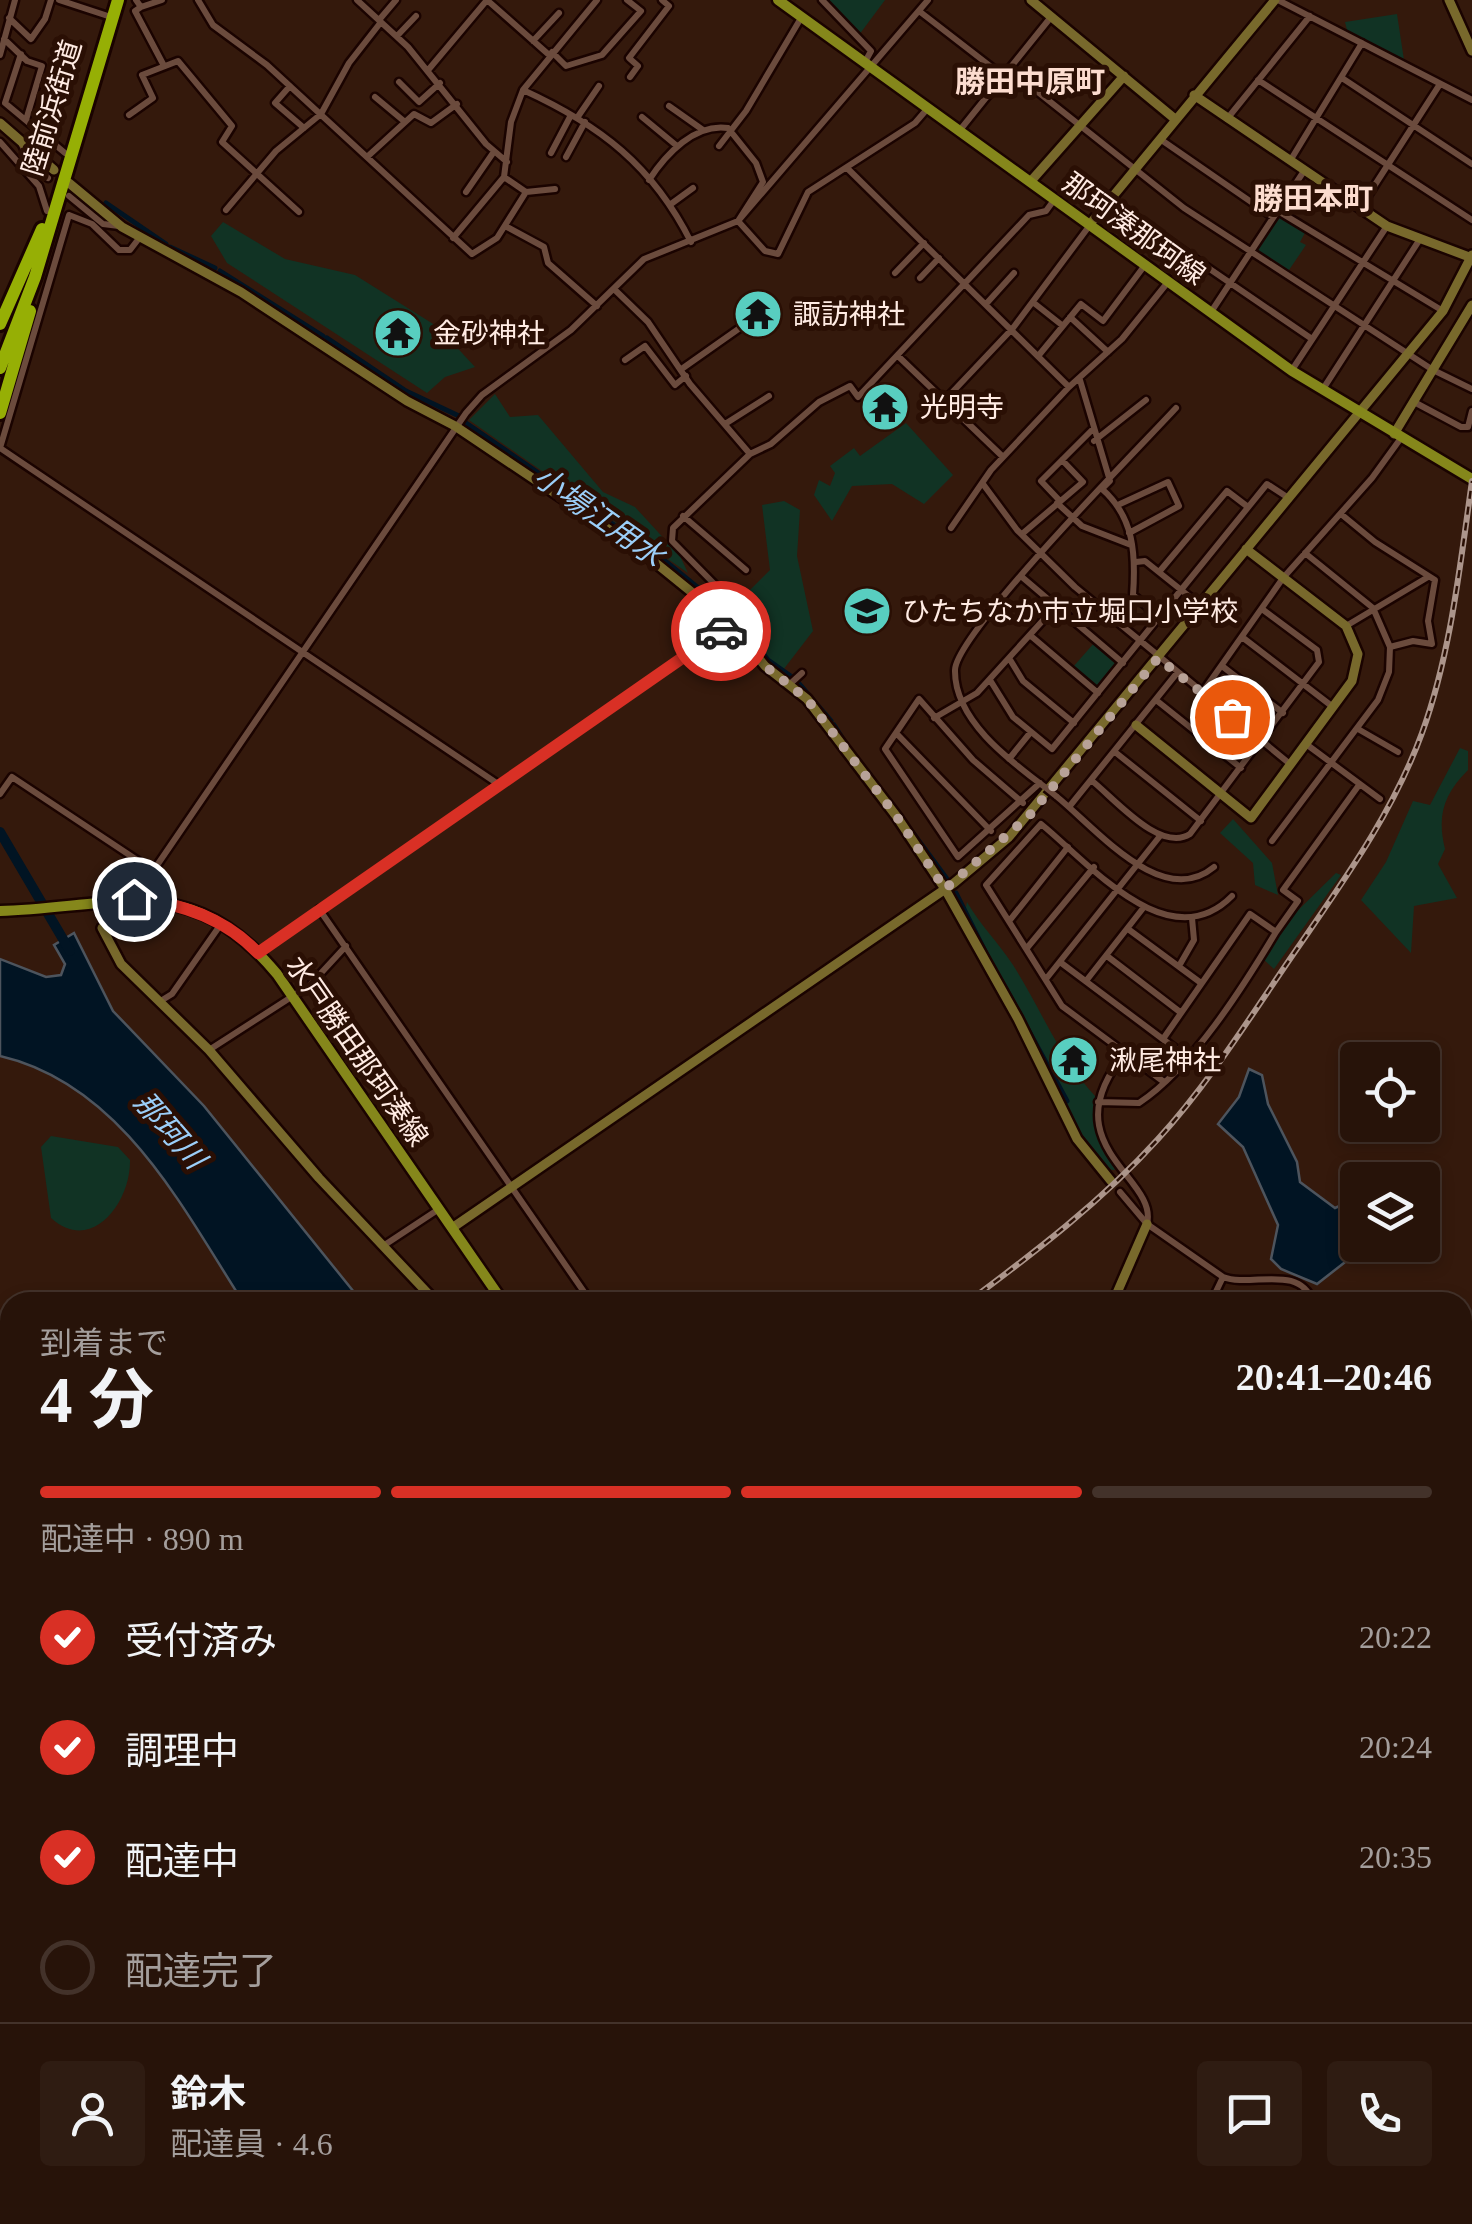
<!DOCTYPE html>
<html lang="ja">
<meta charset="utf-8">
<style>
body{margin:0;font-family:"Times New Roman","Noto Sans JP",serif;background:#2f1c12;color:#f1f3f6;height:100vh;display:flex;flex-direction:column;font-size:38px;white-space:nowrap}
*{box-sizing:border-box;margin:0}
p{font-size:32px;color:#a49e9c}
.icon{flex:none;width:55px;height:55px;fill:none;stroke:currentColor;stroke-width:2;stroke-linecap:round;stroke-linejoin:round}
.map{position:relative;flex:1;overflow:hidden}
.side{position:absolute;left:0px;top:1292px;width:1472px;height:932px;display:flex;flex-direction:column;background:#271309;border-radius:30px 30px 0 0;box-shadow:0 5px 15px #0003,0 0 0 2px #43322a}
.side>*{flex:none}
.tools{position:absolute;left:1340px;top:1042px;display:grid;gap:20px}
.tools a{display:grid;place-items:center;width:100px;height:100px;border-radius:10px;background:#271309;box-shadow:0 5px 15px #0003,0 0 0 2px #43322a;font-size:50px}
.pin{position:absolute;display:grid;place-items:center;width:85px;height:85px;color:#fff;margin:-42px;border:5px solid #fff;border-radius:50%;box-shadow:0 2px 10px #0007}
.courier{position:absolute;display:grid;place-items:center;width:100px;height:100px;margin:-50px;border:8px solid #d93025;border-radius:50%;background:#fff;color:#222;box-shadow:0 2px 12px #0007}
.summary em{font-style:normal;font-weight:700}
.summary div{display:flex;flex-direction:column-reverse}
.summary{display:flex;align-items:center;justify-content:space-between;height:170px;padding:0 40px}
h1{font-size:65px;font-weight:700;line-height:75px}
.bar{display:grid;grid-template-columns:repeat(4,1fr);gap:15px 10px;align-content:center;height:120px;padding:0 40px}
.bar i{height:12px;border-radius:8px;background:#43322a}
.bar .selected{background:#d93025}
.bar p{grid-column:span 4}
.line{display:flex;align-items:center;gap:25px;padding:0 40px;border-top:2px solid #43322a}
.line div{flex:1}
.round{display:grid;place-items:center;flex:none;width:105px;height:105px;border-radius:10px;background:#2f1c12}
ol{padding:0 40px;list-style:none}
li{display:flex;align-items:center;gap:30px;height:110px}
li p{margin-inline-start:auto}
li .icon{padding:10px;border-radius:50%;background:#d93025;color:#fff;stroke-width:4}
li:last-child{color:#a49e9c}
li i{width:55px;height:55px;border:5px solid #43322a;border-radius:50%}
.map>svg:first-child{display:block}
.green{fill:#113324}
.water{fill:#011423;stroke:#4d545d;stroke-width:2.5}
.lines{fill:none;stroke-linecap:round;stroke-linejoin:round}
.canal{stroke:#011423;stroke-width:5}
.river{stroke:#011423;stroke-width:10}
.street-casing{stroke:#1a0300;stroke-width:11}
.secondary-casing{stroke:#1a0300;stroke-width:14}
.primary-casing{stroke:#1a0300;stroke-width:15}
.highway-casing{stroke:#1a0300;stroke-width:18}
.street{stroke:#6b4b3d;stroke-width:6}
.secondary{stroke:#78692c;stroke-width:9}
.primary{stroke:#85871b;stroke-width:10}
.highway{stroke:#96af05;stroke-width:12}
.rail-casing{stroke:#ac958b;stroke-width:6}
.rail{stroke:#2a0f04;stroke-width:2.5;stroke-dasharray:8;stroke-linecap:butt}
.street-bridge-casing{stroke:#1a0300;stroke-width:11;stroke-linecap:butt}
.street-bridge{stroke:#6b4b3d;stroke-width:6}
.done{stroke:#b8a298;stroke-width:10;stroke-dasharray:0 18}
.route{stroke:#d93025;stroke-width:12}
.labels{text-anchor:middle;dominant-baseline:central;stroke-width:10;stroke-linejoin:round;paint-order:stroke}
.street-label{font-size:28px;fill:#ffebe3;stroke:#2a0f04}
.poi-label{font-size:28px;fill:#ffebe3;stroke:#2a0f04;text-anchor:start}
.neighbourhood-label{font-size:30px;font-weight:bold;fill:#fcdccf;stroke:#2a0f04}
.water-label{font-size:30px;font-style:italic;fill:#9bcef8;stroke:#2a0f04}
</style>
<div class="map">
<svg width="1472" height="2224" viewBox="0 0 1472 2224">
<rect width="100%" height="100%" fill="#34190c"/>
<path class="green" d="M826,0H885L859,35Z
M1397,14L1404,60L1347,30L1345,22Z
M1282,215L1306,231L1300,242L1306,245L1287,273L1255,249Z
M223,222L285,259L355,275L438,327L475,367L445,377L427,393L227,263L211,236Z
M495,394L510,417L538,415L603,492L635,507L680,556L688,573L469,420Z
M906,423L953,475L924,504L892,484L852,486L832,521L814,495L819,480L830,486L835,473L830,466L854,448L860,456Z
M784,501L800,510L797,556L813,631L780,674L735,623L745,595L770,570L762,505Z
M1095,642L1119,663L1100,688L1073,667Z
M1460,748L1468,751V770C1443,795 1437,816 1445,849L1438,864L1457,898L1414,906L1411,953L1361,900L1386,862L1413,801L1430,805Z
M1233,819L1272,863L1278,895L1255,885L1253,863L1220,833Z
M1336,873L1341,875L1274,969L1262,958L1281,927Z
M967,902C980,925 998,942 1013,965C1041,1009 1059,1057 1095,1096L1094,1119L1115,1170L1102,1169L1087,1150L964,917Z
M51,1136L118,1147L130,1160C131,1202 92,1255 51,1218L41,1147Z"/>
<path class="water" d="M74,933L113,1011L204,1106L362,1302H243C182,1207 121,1084 0,1056V959L46,977L61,975L65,964L54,945Z
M1249,1069L1262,1075L1268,1104L1297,1162L1300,1182L1335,1208L1357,1198L1358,1245H1367L1317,1284L1281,1269L1271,1259L1278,1225L1243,1147L1218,1124L1239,1097Z
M1196,2215H1425L1440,2224H1208Z"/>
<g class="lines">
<path class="canal" d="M106,203L166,244
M170,247L215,268
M220,271L323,336
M327,338L406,391L459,416
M466,423L659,556L729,613
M738,621L768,660L792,677
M795,679L831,721
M834,725L843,739
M868,772L947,879
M956,893L988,957
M1006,989L1067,1101
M1257,1277L1285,1278
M1462,1436L1472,1444"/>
<path class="river" d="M0,832L70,951"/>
<g class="street-casing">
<path id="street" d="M59,0L111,17
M136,0L141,7L135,11L163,64
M198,0L213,25L267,65L472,254L497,238L526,192
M357,0L408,47L486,144L507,162
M487,0L548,54
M822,0L871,51L865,62
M1278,0L1472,100
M141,7L162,0
M919,11L1003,76
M9,18L31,39L45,19L51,0
M379,20L396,0
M397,36L416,16
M4,39L27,61L42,66L26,120
M533,41L559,13
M552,52L566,66L602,55L641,11L627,0
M21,54L5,103L65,153
M0,55L15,0
M429,69L487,0
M1009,69L1184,208L1433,370L1472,389
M630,77L638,66L629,58L669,6L662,0
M1342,78L1472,164
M1258,80L1472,220
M399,82L419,102L440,83
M290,86L275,103L304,128
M523,90C600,125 653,166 691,242
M375,97L405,122
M669,106L703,130
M129,115L153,98L142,75L178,61L232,126L222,142L299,212
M642,117L677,146
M577,118L599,86
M1227,119L1310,16
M960,130L1051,17
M1160,139L1273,217
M0,142L39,186L47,211
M22,145L30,162L48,178
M719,146L746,111L801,18
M551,153L571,115
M367,157L414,114L431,123L457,104
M566,157L585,122
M1290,161L1362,43
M847,168L1069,387L991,470L951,528
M504,177L526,192L555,189
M649,180C666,154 695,123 728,128L756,163L763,182L738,221L765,251L778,254L808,192L915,123L928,108
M466,192L493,153
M69,196L103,224L119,226
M1109,200L1312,339
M671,204L693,188
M1360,208L1440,84
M226,210L276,151L321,114L349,63L381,22
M1278,211L1443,311
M507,227L544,247L548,263L597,306
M453,238L504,177L511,122L523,90L597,0
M895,273L924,243
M920,278L939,258
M614,289L648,322L690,384L750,454
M1034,303L1063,326
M986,304L1014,273
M1211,312L1304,171
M1070,317L1108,352
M1039,355L1081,304L1103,321L1145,265
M898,356L1002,456
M625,360L645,346L675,385L686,376
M683,368L754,318
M1292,370L1387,226
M1080,380L1110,481L1102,489C1134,517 1136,554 1133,595L1160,617
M1069,387L1122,339L1168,282
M1323,389L1420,239
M944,401L1013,328L1090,225
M1414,402L1461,427H1468L1472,411
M725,424L769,396
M1094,441L1146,400
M0,448L498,784
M0,448L69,215L92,224L119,250H130L140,237
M1062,460L1092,430
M983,484L1017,530L1075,587L1290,764
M1057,503L1082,526L1131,545
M1120,504L1168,482L1179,506L1129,533
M1341,514L1375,542L1435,580L1428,621L1432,644L1413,641L1390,647
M683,516L746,570
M1022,534L1083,482L1062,460L1041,481L1060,501
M1136,562L1145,561L1200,605
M1159,572L1227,491L1248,507
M1022,577L1123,663
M1346,626L1428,577
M1031,636L1098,693
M1242,637L1333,707
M1009,658L1023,681L1074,723
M1222,666L1283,713
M990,680L1013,717L1052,749L1267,484L1287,497
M790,684L802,673
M1202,693L1283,578L1372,478L1401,438
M1156,700L1241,768
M934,718L977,693L1056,606
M1358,729L1398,752
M896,733L991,831
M1306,744L1380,799
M1115,752L1201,821
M1009,759L1030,733
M1091,780C1115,799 1160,853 1190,834L1319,662L1317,650L1262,609
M1046,788C1010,761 954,720 955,670C956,633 1141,446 1176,408
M0,794L12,777L152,870
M1056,796C1097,829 1162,910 1214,867
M1023,803L973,760L919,699L885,749L958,857L1040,783
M1069,807L1177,673
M1272,841L1378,700L1389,672L1390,647L1373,608L1305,553
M134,899L466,413L482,395L571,330L644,259L738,221L928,0
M319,909L591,1302
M1010,920L1068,847
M102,928L125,900
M1128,929L1201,983
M1276,932L1298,901L1283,890L1359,785
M1027,948L1094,867
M258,953L731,624L737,616L735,605L672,541L673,528L750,454L771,444L819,402L850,386L858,397L1029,215L1046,211L1054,200
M1107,956L1180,1012
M1060,962L1188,1058
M1179,966L1194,940L1192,918
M1046,979L1160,836
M1086,981L1144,907
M159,1002L172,994L221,924
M209,1050L310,985L346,946
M1125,1053C1049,1146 1159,1177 1147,1224
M1164,1082L1062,1006L986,885L1041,824C1089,863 1169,960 1232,896
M1098,1102L1139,1103C1192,1068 1243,987 1276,932L1250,914L1163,1039
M1120,1192L1147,1224L1223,1277C1251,1288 1299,1263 1313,1302
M383,1246L439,1209
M1211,1302L1223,1277
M0,1440L10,1445
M1462,1440L1472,1449
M0,1513L10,1535
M0,1580L10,1577
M1462,1613L1472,1619
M0,1700L10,1695
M1462,1720L1472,1716
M0,1723L10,1746
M0,1762L10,1758
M1462,1865H1472
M1462,1944L1472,1946
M0,2007L10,2002
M1462,2080L1472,2083
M66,2215L68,2224
M147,2215L151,2224
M485,2215L487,2224
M711,2215L729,2223L738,2215
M1017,2215L1022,2224
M580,2224L587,2215"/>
</g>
<g class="secondary-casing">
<path id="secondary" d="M1031,0L1175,119
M1449,0L1472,51
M1194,95L1387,226L1472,258
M0,123L54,170
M1031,181L1124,76
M69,183L122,227L241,292L407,401L455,426L641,551L731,624L765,666L807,699L897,817L945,889L1018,1019L1077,1139L1111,1181
M1090,224L1275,0
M1394,434L1472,305
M1136,725L1251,818L1352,681L1358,654L1346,626L1246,549
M102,928L121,964L209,1050L319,1178L436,1302
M452,1228L954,883L1009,837L1443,311L1472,255
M1113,1302L1147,1224
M1462,1791L1472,1793
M0,1921L10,1915
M1462,2111L1472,2116
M0,2133L10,2129
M251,2215L270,2224
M882,2224L889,2215"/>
</g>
<g class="primary-casing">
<path id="primary" d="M778,0L1292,371L1472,479
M0,911C115,908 189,868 277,974L503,1302
M1462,1468L1472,1456"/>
</g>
<g class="highway-casing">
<path id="highway" d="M0,324L42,229
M0,368L35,277L118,0
M0,413L30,311"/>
</g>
<use href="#street" class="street"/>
<use href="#secondary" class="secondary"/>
<use href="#primary" class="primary"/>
<use href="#highway" class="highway"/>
<g class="rail-casing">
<path id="rail" d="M968,1302C1035,1252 1101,1202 1158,1139C1212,1080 1255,1009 1301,943C1347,876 1394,810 1422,733C1451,653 1460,565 1472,481
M0,1935L10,1929"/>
</g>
<use href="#rail" class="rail"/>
<g class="street-bridge-casing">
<path id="street-bridge" d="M1046,788L1056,796"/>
</g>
<use href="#street-bridge" class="street-bridge"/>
</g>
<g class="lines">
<path class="done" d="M721,631L730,624L765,666L807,699L897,817L945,889L1029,816L1158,658L1232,717"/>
<path class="route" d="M134,899C180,903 225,918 258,953L721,631"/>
</g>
<defs>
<g id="temple-disc" transform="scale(2.5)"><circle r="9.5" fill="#58cec0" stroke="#2a0f04"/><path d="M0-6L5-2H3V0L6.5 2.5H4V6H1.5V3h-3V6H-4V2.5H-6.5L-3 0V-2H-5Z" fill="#111"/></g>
<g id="school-disc" transform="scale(2.5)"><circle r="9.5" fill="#58cec0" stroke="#2a0f04"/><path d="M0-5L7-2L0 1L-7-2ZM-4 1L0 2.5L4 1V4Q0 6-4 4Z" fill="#111"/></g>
</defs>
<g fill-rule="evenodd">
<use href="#temple-disc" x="758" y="314"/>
<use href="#temple-disc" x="398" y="333"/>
<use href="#temple-disc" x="885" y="407"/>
<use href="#school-disc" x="867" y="611"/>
<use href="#temple-disc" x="1074" y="1060"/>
</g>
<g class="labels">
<g class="street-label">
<text transform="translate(52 108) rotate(-73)">陸前浜街道</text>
<text transform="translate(1134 229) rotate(36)">那珂湊那珂線</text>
<text transform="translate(357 1051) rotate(55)">水戸勝田那珂湊線</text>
</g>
<g class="poi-label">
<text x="793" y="314">諏訪神社</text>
<text x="433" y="333">金砂神社</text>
<text x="920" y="407">光明寺</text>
<text x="902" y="611">ひたちなか市立堀口小学校</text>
<text x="1109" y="1060">湫尾神社</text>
</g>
<g class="neighbourhood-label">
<text x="1030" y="81">勝田中原町</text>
<text x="1313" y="198">勝田本町</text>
</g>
<g class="water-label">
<text transform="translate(599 516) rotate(35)">小場江用水</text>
<text transform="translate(170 1130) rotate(49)">那珂川</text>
</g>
</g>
</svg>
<div class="tools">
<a><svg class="icon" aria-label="locate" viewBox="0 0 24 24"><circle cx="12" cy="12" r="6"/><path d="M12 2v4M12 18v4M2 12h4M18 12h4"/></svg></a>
<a><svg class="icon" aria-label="layers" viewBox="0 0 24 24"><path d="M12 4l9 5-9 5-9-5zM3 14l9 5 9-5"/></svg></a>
</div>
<div class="pin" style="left:1232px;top:717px;background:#ea580c"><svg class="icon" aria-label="bag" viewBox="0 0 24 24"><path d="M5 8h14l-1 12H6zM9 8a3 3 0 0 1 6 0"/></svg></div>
<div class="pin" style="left:134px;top:899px;background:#1f2937"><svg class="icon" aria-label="home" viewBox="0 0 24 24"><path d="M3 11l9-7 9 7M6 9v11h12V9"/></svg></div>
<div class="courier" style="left:721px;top:631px"><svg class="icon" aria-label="car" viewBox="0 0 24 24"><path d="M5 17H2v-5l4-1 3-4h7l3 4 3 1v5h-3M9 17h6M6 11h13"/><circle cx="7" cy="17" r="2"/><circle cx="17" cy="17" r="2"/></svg></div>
<section class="side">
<div class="summary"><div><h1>4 分</h1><p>到着まで</p></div><em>20:41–20:46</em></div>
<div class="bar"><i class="selected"></i><i class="selected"></i><i class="selected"></i><i></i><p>配達中 · 890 m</p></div>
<ol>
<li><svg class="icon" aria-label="check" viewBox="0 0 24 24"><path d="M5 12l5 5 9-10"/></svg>受付済み<p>20:22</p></li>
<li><svg class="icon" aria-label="check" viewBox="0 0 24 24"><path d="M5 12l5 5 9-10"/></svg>調理中<p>20:24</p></li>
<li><svg class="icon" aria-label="check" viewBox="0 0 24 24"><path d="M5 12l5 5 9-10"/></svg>配達中<p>20:35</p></li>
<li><i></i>配達完了</li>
</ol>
<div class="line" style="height:180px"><a class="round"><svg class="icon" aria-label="person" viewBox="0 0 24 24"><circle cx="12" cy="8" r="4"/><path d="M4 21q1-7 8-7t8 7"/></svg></a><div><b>鈴木</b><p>配達員 · 4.6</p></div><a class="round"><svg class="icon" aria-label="chat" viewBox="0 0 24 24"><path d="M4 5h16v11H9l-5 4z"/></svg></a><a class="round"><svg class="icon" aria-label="phone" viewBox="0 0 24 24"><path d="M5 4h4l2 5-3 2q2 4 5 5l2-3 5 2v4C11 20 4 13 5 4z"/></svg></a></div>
</section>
</div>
